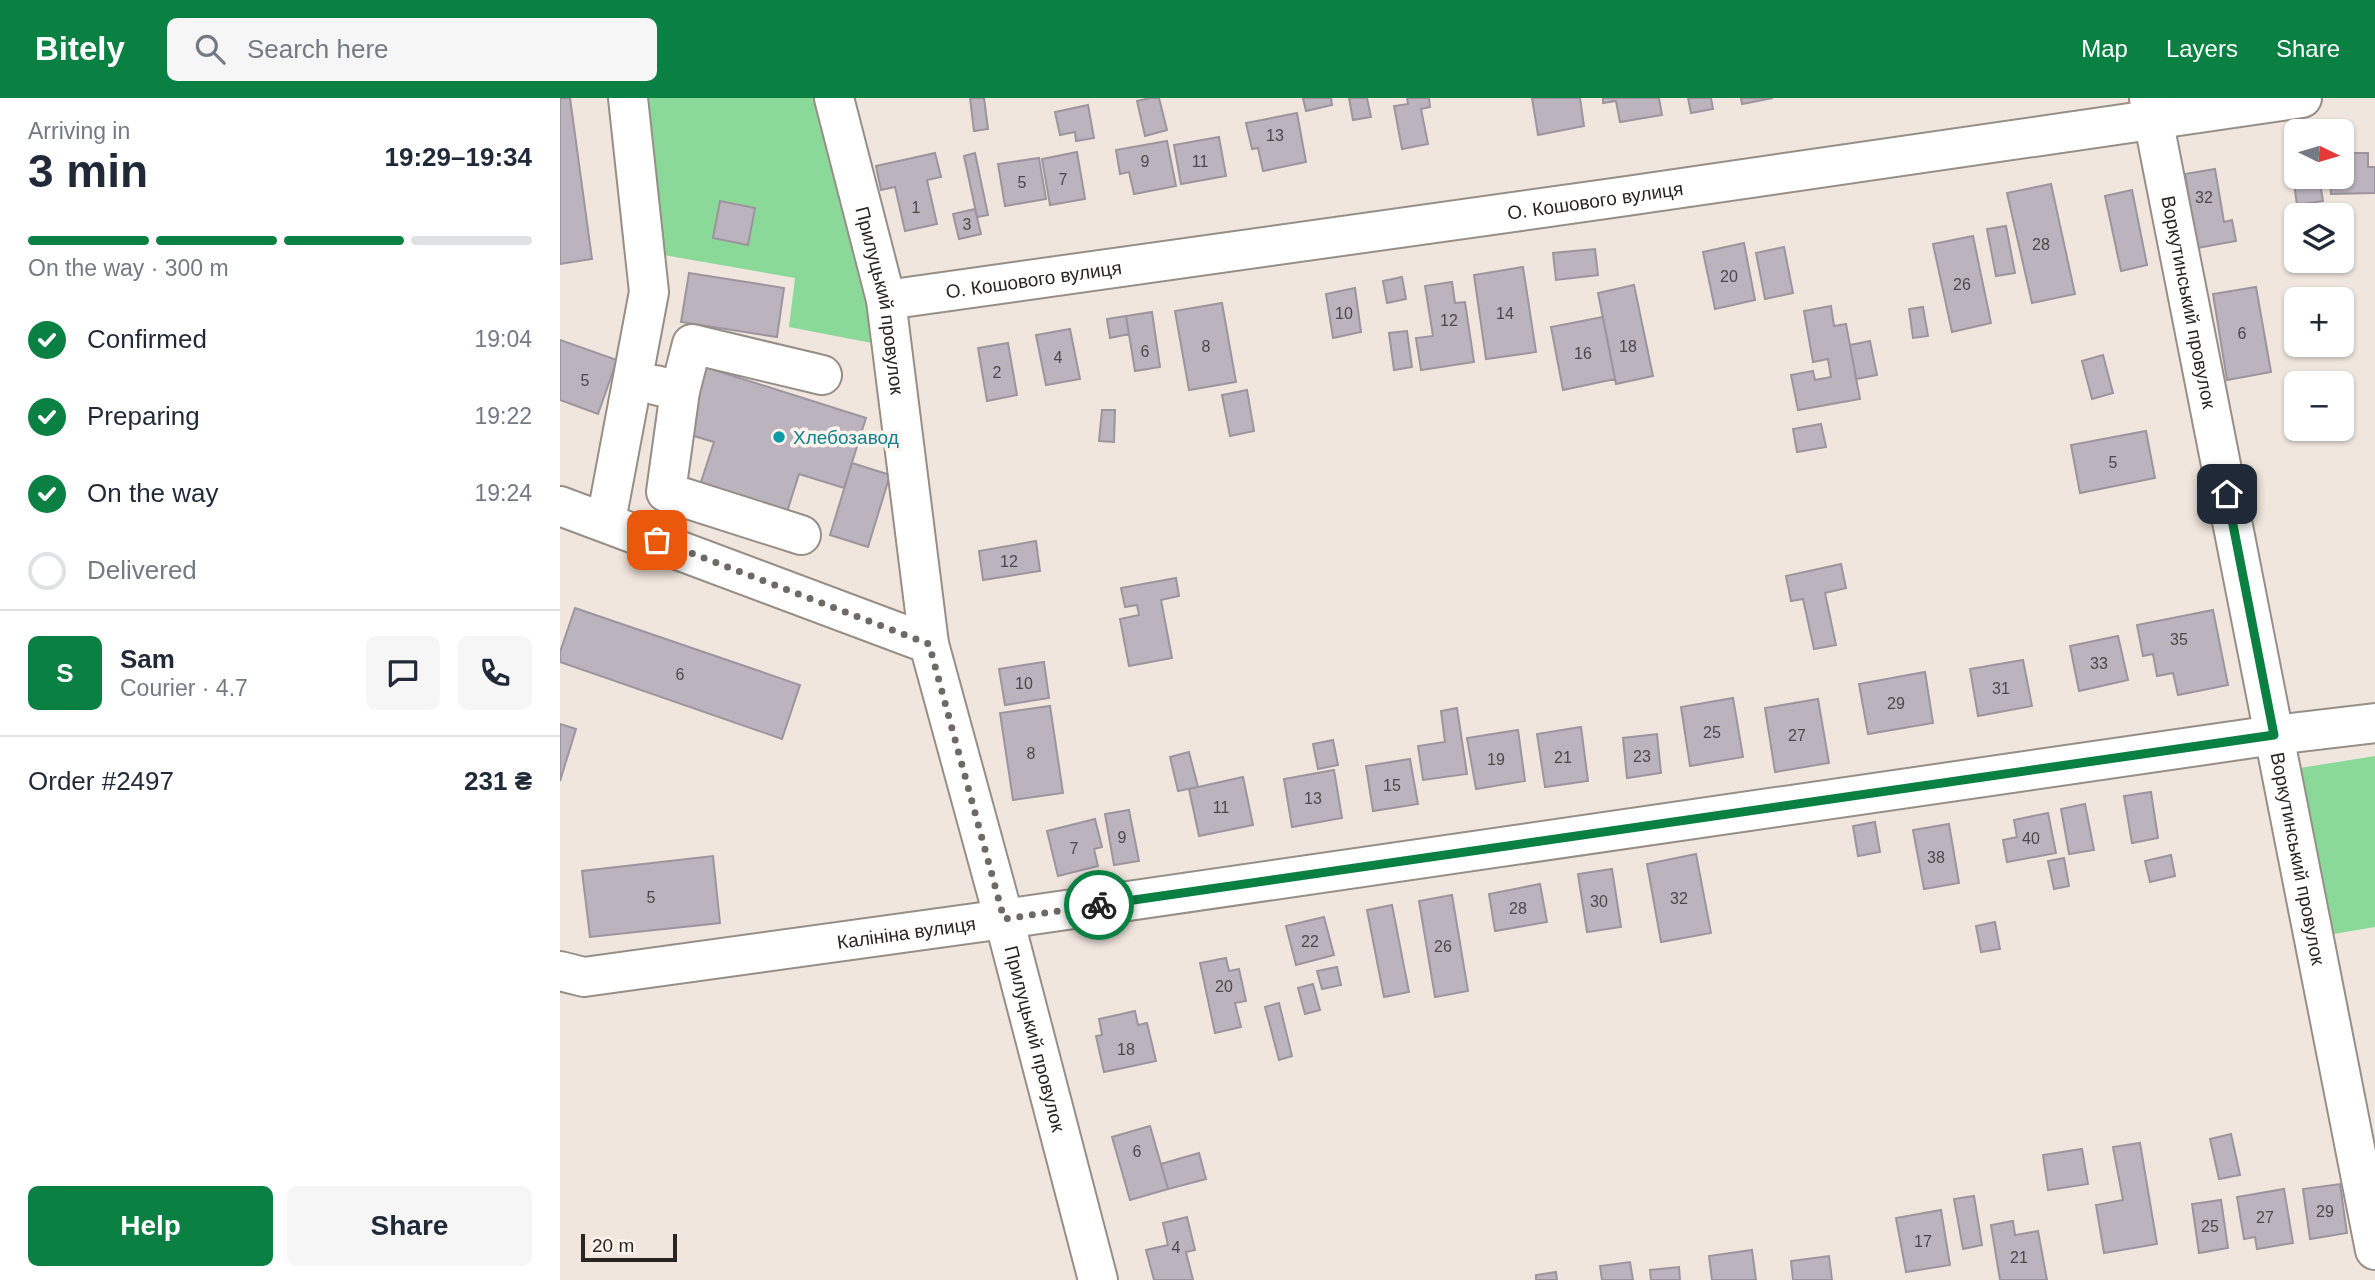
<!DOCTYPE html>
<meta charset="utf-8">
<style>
body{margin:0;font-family:Helvetica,sans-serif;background:#f6f6f7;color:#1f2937;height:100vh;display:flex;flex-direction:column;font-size:26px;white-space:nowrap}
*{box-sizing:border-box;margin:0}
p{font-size:23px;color:#747a83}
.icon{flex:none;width:38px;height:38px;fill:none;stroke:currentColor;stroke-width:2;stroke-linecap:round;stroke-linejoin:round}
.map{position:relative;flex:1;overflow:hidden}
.sheet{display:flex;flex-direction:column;background:#fff;width:560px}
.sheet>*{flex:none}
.needle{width:46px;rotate:95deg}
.tools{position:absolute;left:1724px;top:21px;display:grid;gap:14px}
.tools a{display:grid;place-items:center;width:70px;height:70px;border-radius:10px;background:#fff;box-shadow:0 2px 5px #0004;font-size:35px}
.scale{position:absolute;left:21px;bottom:18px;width:96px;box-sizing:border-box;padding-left:7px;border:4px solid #292523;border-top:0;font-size:19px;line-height:24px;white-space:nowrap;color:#292523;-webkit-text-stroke:5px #fef4ec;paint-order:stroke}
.pin{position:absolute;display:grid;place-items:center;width:60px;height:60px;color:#fff;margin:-30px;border-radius:14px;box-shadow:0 4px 10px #0006}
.courier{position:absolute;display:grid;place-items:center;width:70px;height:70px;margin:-35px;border:5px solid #0b8043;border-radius:50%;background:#fff;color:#222;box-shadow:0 2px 9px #0007}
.head em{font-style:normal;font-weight:700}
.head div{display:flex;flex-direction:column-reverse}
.head{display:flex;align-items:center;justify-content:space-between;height:119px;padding:0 28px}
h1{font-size:46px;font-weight:700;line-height:52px}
.bar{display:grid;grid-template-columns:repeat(4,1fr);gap:10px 7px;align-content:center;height:84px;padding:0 28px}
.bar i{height:9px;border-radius:5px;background:#e0e1e3}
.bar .active{background:#0b8043}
.bar p{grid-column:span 4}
.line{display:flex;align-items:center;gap:18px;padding:0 28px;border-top:2px solid #e0e1e3}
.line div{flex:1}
.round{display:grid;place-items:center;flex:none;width:74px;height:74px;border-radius:10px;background:#f6f6f7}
ol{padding:0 28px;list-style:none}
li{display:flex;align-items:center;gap:21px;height:77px}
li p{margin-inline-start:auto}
li .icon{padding:7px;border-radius:50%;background:#0b8043;color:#fff;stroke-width:4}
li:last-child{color:#747a83}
li i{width:38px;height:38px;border:4px solid #e0e1e3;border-radius:50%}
.button{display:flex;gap:14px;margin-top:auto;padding:14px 28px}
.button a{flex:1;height:80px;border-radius:10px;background:#0b8043;color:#fff;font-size:28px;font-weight:700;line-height:80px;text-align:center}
.button a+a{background:#f6f6f7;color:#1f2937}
header{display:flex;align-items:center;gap:42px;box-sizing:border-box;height:98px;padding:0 35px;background:#0b8043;color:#fff}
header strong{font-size:33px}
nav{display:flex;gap:38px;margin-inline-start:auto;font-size:24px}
.search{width:490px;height:63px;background:#f6f6f7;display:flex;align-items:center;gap:18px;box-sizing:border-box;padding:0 24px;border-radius:10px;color:#747a83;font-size:26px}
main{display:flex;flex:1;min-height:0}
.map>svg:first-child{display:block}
.green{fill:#8bd999}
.building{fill:#bbb3bd;stroke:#9c959e;stroke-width:2}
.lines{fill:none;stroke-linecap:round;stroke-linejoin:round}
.minor-casing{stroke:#978e87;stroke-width:42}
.minor{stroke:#fff;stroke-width:38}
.done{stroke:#6f6964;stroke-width:7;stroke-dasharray:0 12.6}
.route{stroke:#0b8043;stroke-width:9}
.culture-dot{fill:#0f9aa8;stroke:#fef4ec;stroke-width:2.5}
.labels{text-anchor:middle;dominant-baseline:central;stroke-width:7;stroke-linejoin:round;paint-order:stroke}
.number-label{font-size:16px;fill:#4e484a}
.street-label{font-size:19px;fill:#292523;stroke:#fef4ec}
.culture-label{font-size:19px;fill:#0d838f;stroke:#fef4ec;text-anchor:start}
</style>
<header>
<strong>Bitely</strong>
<div class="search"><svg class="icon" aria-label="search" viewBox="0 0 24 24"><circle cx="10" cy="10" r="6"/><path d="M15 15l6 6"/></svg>Search here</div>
<nav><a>Map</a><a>Layers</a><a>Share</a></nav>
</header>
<main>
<section class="sheet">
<div class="head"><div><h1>3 min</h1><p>Arriving in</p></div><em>19:29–19:34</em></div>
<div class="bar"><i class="active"></i><i class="active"></i><i class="active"></i><i></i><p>On the way · 300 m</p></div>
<ol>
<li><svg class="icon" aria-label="check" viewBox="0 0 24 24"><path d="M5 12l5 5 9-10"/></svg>Confirmed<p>19:04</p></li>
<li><svg class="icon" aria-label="check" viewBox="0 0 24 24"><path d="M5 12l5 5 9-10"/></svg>Preparing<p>19:22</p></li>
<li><svg class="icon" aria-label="check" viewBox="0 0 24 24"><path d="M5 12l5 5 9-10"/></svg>On the way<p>19:24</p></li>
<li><i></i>Delivered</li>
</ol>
<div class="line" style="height:126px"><b class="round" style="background:#0b8043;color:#fff">S</b><div><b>Sam</b><p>Courier · 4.7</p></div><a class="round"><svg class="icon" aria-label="chat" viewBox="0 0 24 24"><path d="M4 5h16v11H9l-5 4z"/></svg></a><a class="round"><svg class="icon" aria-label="phone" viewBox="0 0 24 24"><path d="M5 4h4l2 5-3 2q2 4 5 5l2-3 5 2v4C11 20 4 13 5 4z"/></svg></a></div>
<div class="line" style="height:91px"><div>Order #2497</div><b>231 ₴</b></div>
<div class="button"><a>Help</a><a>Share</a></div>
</section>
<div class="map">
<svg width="1815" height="1182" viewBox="0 0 1815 1182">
<rect width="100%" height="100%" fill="#f1e6de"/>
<path class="green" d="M81,0H258L317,246L229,229L235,180L98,156Z
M1815,658V829L1768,837L1740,670Z"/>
<path class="building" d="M0,0H10L32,161L0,166Z
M410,0H424L428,31L414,33Z
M590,0H599L607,32L585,38L577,3Z
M743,0H771L772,7L746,13Z
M789,0H807L811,19L793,22Z
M847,0H869L870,9L861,11L868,46L842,51L834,8L848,6Z
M972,0H1020L1024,28L978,37Z
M1043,0H1099L1102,17L1060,24L1056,3L1043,5Z
M1128,0H1151L1153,11L1131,15Z
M1181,0H1213L1182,6Z
M528,7L534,40L516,43L515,34L500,37L495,14Z
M737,15L746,64L703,73L698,50L692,51L686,25Z
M659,39L666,78L621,86L614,47Z
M607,43L616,88L574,96L569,74L560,76L556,52Z
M517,54L525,101L490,107L482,61Z
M375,55L381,79L367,82L377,126L345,133L335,89L321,92L316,68Z
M415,55L428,117L417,119L404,58Z
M1782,55H1808V69H1815V95L1771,96L1770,79H1782Z
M479,60L486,101L445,108L438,66Z
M1736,63V79H1759L1763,103L1737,107L1731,64Z
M1655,71L1664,124L1672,122L1676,143L1637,150L1625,76Z
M1491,86L1515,196L1472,205L1447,95Z
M1572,92L1587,167L1561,173L1545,98Z
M160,103L195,110L188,147L153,140Z
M415,111L421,136L399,141L393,116Z
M1446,128L1455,175L1436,178L1427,131Z
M1413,138L1431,225L1392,234L1373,146Z
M1184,145L1195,202L1155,211L1143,154Z
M1224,149L1233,195L1205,201L1196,155Z
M1035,151L1038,177L996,182L993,155Z
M963,169L976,254L926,261L914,177Z
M129,175L224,190L217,239L121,224Z
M842,179L846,201L827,205L823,183Z
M892,184L895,205L905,204L914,264L861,272L856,240L873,238L865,188Z
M1074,187L1093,278L1056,286L1038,195Z
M1696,189L1711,274L1667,282L1653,196Z
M795,190L801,234L773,240L766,196Z
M662,205L676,284L629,292L615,213Z
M1271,208L1274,228L1286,226L1300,301L1238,312L1231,277L1253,273L1255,282L1271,279L1268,261L1253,264L1244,213Z
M1363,209L1368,238L1353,240L1349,211Z
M592,214L600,269L575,273L566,218Z
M566,218L569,236L550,240L547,221Z
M1043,219L1055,281L1003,292L991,229Z
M510,231L520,281L486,287L476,237Z
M847,233L852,269L834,272L829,235Z
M0,242L57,262L38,316L0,302Z
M1310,243L1317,277L1296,281L1290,247Z
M448,245L457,297L427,303L418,250Z
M1543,257L1553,295L1532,301L1522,263Z
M145,269L306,320L284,390L239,376L226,417L139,390L154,344L124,335Z
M687,292L694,333L670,338L662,297Z
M542,312H555L554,344L539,343Z
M1261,326L1266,349L1237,354L1233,331Z
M1586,333L1595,380L1520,395L1511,347Z
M292,365L330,377L308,449L270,437Z
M476,443L480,473L423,482L419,453Z
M1281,466L1286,490L1265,495L1276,547L1254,551L1243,501L1231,503L1226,478Z
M616,480L619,498L601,502L612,560L569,568L560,521L579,517L577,507L565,509L561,490Z
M15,510L240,587L222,641L0,564V554Z
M1653,512L1668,587L1618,597L1613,575L1597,578L1593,556L1583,558L1577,527Z
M1558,538L1568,582L1519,593L1510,548Z
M1463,562L1472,608L1418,618L1410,571Z
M484,564L489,600L445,607L439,571Z
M1365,574L1373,625L1308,636L1299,586Z
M1173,600L1183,659L1130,668L1121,609Z
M1258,601L1269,665L1215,674L1205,610Z
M490,608L503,695L453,702L440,615Z
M897,610L907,676L863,682L858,648L885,644L881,613Z
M0,626L16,631L0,683Z
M1021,629L1028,683L985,689L977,636Z
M958,632L965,683L916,691L907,640Z
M1097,636L1101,675L1067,680L1063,640Z
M773,642L778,667L758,671L753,646Z
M629,654L638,689L618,693L610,659Z
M850,661L858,706L813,713L806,668Z
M774,672L782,720L732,729L724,681Z
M683,679L693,727L639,738L629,691Z
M1591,694L1598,740L1572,745L1564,698Z
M1525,706L1534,752L1509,756L1501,711Z
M569,712L579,763L554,767L545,716Z
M1488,715L1496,755L1447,764L1443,742L1457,739L1454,722Z
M535,721L542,749L534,751L538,768L498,778L487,733Z
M1315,724L1320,754L1298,758L1293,728Z
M1389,726L1399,785L1364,791L1353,732Z
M1136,756L1151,835L1101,844L1087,766Z
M1611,757L1615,778L1590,784L1585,763Z
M153,758L160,825L30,839L22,773Z
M1504,760L1509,788L1494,791L1488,763Z
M1052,771L1061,829L1027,834L1018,776Z
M980,786L987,824L935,833L929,796Z
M892,797L908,893L875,899L859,803Z
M832,807L849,894L824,899L807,812Z
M764,819L774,857L736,867L726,828Z
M1435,824L1440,851L1421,854L1416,828Z
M666,860L669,873L679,871L686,903L675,905L681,929L655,935L640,865Z
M777,869L781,887L762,891L757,873Z
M753,886L760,912L745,916L738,890Z
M719,905L732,958L719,962L705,909Z
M575,913L578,927L587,925L596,963L544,974L536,938L542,937L539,921Z
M590,1028L608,1091L570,1102L552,1039Z
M1671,1036L1680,1077L1659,1081L1650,1041Z
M1580,1045L1597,1146L1544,1155L1536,1107L1563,1102L1553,1049Z
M1522,1051L1528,1086L1488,1092L1483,1057Z
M639,1055L646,1081L608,1091L601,1066Z
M1780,1086L1787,1135L1750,1141L1743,1091Z
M1724,1091L1733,1145L1697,1151L1695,1139L1684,1141L1677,1099Z
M1414,1098L1422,1147L1403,1151L1394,1101Z
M1661,1102L1668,1150L1639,1155L1632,1106Z
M1381,1112L1390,1167L1346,1174L1336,1120Z
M627,1119L635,1152L626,1154L633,1182H594L586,1152L608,1147L603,1125Z
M1453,1123L1455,1137L1478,1133L1487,1182H1440L1431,1127Z
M1192,1152L1196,1182H1152L1149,1158Z
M1269,1158L1272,1182H1233L1231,1163Z
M1070,1164L1073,1182H1042L1040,1168Z
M1119,1169L1120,1182H1091L1090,1172Z
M996,1174L997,1182H976V1177Z"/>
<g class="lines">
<g class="minor-casing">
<g id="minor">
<path id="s1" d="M274,0L326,202L369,546L444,821L538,1182"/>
<path id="s2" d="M1589,0L1815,1152"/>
<path id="s3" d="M326,202L1060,99L1742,0"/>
<path d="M95,287L120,293L132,246L262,277"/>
<path d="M120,293L106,394L241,437"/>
<path d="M0,408L369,546"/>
<path d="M46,423L89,194L68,0"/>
<path id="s4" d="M0,873L24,879L444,821L1714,637L1815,625"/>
</g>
</g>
<use href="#minor" class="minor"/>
</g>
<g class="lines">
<path class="done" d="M97,442L369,546L444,821L539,807"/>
<path class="route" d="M539,807L1714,637L1667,396"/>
</g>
<circle class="culture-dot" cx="219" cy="339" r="7"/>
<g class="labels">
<g class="number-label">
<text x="715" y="37">13</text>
<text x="585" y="63">9</text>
<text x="640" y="63">11</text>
<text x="503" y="81">7</text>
<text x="462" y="84">5</text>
<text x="1644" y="99">32</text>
<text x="356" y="109">1</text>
<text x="407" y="126">3</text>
<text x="1481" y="146">28</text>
<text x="1169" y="178">20</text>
<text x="1402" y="186">26</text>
<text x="784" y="215">10</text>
<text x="945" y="215">14</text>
<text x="889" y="222">12</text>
<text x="1682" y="235">6</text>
<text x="646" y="248">8</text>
<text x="1068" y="248">18</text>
<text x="585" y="253">6</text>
<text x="1023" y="255">16</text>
<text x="498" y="259">4</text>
<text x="437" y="274">2</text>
<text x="25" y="282">5</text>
<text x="1553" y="364">5</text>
<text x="449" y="463">12</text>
<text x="1619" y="541">35</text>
<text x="1539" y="565">33</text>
<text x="120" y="576">6</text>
<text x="464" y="585">10</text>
<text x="1441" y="590">31</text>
<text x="1336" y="605">29</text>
<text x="1152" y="634">25</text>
<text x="1237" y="637">27</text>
<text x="471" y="655">8</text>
<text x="1082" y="658">23</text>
<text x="1003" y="659">21</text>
<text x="936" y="661">19</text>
<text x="832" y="687">15</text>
<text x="753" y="700">13</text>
<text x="661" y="709">11</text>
<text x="562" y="739">9</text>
<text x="1471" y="740">40</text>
<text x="514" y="750">7</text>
<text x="1376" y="759">38</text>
<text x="91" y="799">5</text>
<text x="1119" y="800">32</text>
<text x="1039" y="803">30</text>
<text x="958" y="810">28</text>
<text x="750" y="843">22</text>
<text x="883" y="848">26</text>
<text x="664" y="888">20</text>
<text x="566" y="951">18</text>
<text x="577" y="1053">6</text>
<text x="1765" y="1113">29</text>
<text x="1705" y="1119">27</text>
<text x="1650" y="1128">25</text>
<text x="1363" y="1143">17</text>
<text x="616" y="1149">4</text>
<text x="1459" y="1159">21</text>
</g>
<g class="street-label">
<text stroke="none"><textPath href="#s3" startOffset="716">О. Кошового вулиця</textPath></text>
<text stroke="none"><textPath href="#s3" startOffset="149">О. Кошового вулиця</textPath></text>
<text stroke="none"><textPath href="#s1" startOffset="208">Прилуцький провулок</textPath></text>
<text stroke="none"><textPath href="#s2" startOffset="208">Воркутинський провулок</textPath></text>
<text stroke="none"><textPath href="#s2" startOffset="775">Воркутинський провулок</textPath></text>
<text stroke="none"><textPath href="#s4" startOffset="350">Калініна вулиця</textPath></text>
<text stroke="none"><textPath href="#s1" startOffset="964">Прилуцький провулок</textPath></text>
</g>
<g class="culture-label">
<text x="233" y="339">Хлебозавод</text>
</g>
</g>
</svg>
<div class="tools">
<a><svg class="needle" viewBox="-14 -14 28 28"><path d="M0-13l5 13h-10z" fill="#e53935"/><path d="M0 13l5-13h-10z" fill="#747a83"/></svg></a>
<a><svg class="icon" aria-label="layers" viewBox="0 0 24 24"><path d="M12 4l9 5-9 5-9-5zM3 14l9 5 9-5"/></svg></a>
<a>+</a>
<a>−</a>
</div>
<div class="scale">20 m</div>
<div class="pin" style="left:97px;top:442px;background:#ea580c"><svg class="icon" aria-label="bag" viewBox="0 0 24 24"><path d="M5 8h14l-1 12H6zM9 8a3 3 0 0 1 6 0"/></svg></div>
<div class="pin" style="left:1667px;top:396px;background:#1f2937"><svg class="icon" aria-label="home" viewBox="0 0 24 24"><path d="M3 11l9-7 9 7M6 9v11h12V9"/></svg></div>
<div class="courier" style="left:539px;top:807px"><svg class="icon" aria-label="bike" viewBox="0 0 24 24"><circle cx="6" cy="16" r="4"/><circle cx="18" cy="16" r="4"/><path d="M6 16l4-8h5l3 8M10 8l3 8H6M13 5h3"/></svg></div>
</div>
</main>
